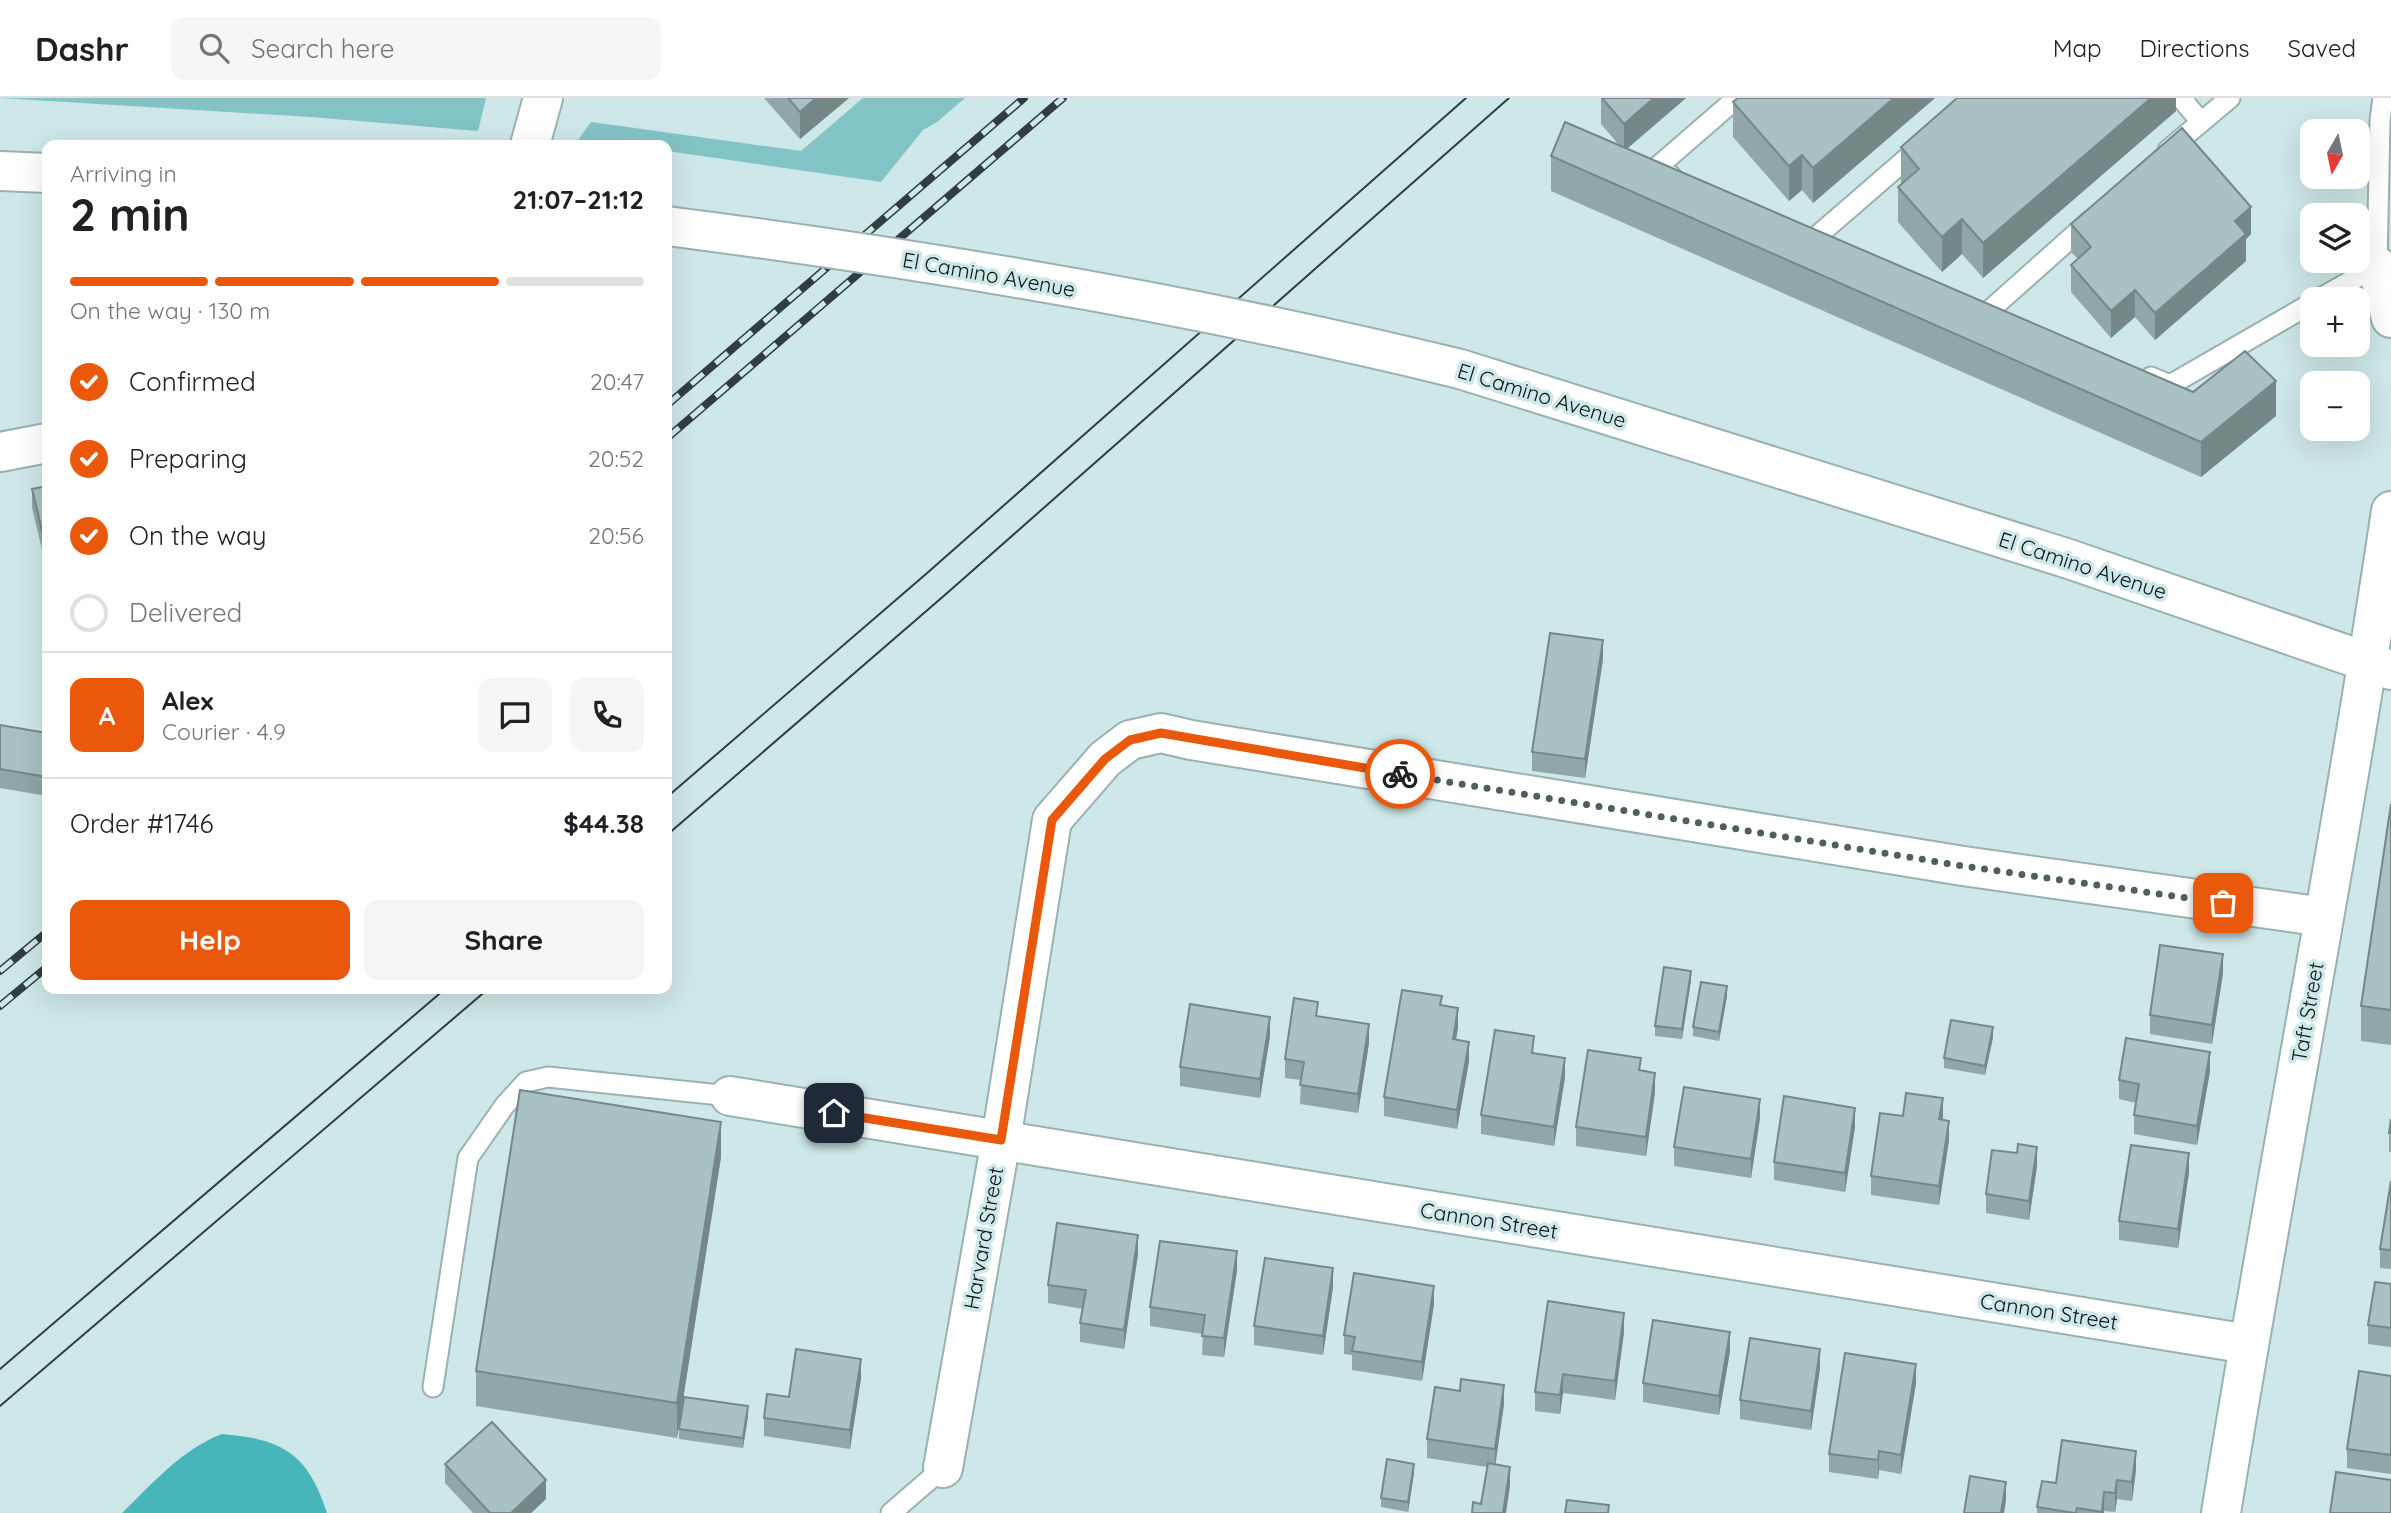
<!DOCTYPE html>
<meta charset="utf-8">
<style>
body{margin:0;font-family:Quicksand,sans-serif;background:#f6f6f6;color:#202124;height:100vh;display:flex;flex-direction:column;font-size:26px;white-space:nowrap}
*{box-sizing:border-box;margin:0}
p{font-size:23px;color:#757577}
.icon{flex:none;width:38px;height:38px;fill:none;stroke:currentColor;stroke-width:2;stroke-linecap:round;stroke-linejoin:round}
.map{position:relative;flex:1;overflow:hidden}
.drawer{position:absolute;left:42px;top:42px;width:630px;height:854px;display:flex;flex-direction:column;background:#fff;border-radius:14px;box-shadow:0 7px 28px #0002}
.drawer>*{flex:none}
.needle{width:46px;rotate:189deg}
.buttons{position:absolute;left:2300px;top:21px;display:grid;gap:14px}
.buttons a{display:grid;place-items:center;width:70px;height:70px;border-radius:14px;background:#fff;box-shadow:0 7px 28px #0002;font-size:35px}
.pin{position:absolute;display:grid;place-items:center;width:60px;height:60px;color:#fff;margin:-30px;border-radius:14px;box-shadow:0 4px 10px #0006}
.courier{position:absolute;display:grid;place-items:center;width:70px;height:70px;margin:-35px;border:5px solid #ea580c;border-radius:50%;background:#fff;color:#222;box-shadow:0 2px 9px #0007}
.summary em{font-style:normal;font-weight:700}
.summary div{display:flex;flex-direction:column-reverse}
.summary{display:flex;align-items:center;justify-content:space-between;height:119px;padding:0 28px}
h1{font-size:46px;font-weight:700;line-height:52px}
.bar{display:grid;grid-template-columns:repeat(4,1fr);gap:10px 7px;align-content:center;height:84px;padding:0 28px}
.bar i{height:9px;border-radius:5px;background:#e0e0e0}
.bar .on{background:#ea580c}
.bar p{grid-column:span 4}
.line{display:flex;align-items:center;gap:18px;padding:0 28px;border-top:2px solid #e0e0e0}
.line div{flex:1}
.round{display:grid;place-items:center;flex:none;width:74px;height:74px;border-radius:14px;background:#f6f6f6}
ol{padding:0 28px;list-style:none}
li{display:flex;align-items:center;gap:21px;height:77px}
li p{margin-inline-start:auto}
li .icon{padding:7px;border-radius:50%;background:#ea580c;color:#fff;stroke-width:4}
li:last-child{color:#757577}
li i{width:38px;height:38px;border:4px solid #e0e0e0;border-radius:50%}
.cta{display:flex;gap:14px;margin-top:auto;padding:14px 28px}
.cta a{flex:1;height:80px;border-radius:14px;background:#ea580c;color:#fff;font-size:28px;font-weight:700;line-height:80px;text-align:center}
.cta a+a{background:#f6f6f6;color:#202124}
header{display:flex;align-items:center;gap:42px;box-sizing:border-box;height:98px;padding:0 35px;background:#fff;border-bottom:2px solid #e0e0e0}
header strong{font-size:33px}
nav{display:flex;gap:38px;margin-inline-start:auto;font-size:24px}
.search{width:490px;height:63px;background:#f6f6f6;display:flex;align-items:center;gap:18px;box-sizing:border-box;padding:0 24px;border-radius:14px;color:#757577;font-size:26px}
.map>svg:first-child{display:block}
.green{fill:#82c3c6}
.water{fill:#47b6bb}
.lines{fill:none;stroke-linecap:round;stroke-linejoin:round}
.lane-casing{stroke:#9ab1b2;stroke-width:23}
.street-casing{stroke:#9ab1b2;stroke-width:42}
.secondary-casing{stroke:#9ab1b2;stroke-width:42}
.lane{stroke:#fff;stroke-width:19}
.street{stroke:#fff;stroke-width:38}
.secondary{stroke:#fff;stroke-width:38}
.tram{stroke:#313d3e;stroke-width:2}
.rail-casing{stroke:#313d3e;stroke-width:8}
.rail{stroke:#cee7e8;stroke-width:5;stroke-dasharray:16;stroke-linecap:butt}
.secondary-bridge-casing{stroke:#9ab1b2;stroke-width:42;stroke-linecap:butt}
.secondary-bridge{stroke:#fff;stroke-width:38}
.wall{fill:#91a6a7}
.shaded-wall{fill:#768788}
.building{fill:#a9c1c2;stroke:#768788;stroke-width:2}
.done{stroke:#4f5e5f;stroke-width:7;stroke-dasharray:0 12.6}
.route{stroke:#ea580c;stroke-width:9}
.labels{text-anchor:middle;dominant-baseline:central;stroke-width:7;stroke-linejoin:round;paint-order:stroke}
.street-label{font-size:21px;fill:#0b1415;stroke:#cee7e8}
</style>
<header>
<strong>Dashr</strong>
<div class="search"><svg class="icon" aria-label="search" viewBox="0 0 24 24"><circle cx="10" cy="10" r="6"/><path d="M15 15l6 6"/></svg>Search here</div>
<nav><a>Map</a><a>Directions</a><a>Saved</a></nav>
</header>
<div class="map">
<svg width="2391" height="1415" viewBox="0 0 2391 1415">
<rect width="100%" height="100%" fill="#cee7e8"/>
<path class="green" d="M0,0H486L478,33L311,19Z
M863,0H965L937,24L923,32L881,84L667,53V47H622L578,42L591,24L801,53Z"/>
<path class="water" d="M222,1336C283,1341 308,1356 327,1415H122C152,1386 182,1351 222,1336Z"/>
<g class="lines">
<g class="lane-casing">
<path id="lane" d="M2181,0L2201,24
M2168,52L2230,0
M1671,78L1655,71L1737,0
M1816,139L1920,49
M2319,201L2377,168L2380,22L2383,0
M1990,212L2091,122
M2151,279L2170,287L2312,205
M433,1289L468,1060L505,1007L526,984L548,979L730,998
M891,1415L943,1370"/>
</g>
<g class="street-casing">
<path id="street" d="M2377,168L2391,220
M730,998L2248,1246
M943,1370L1001,1042L1052,722L1105,661L1130,642L1161,635L1191,642L1963,768L2324,819
M2221,1415C2275,1080 2341,748 2391,413"/>
</g>
<g class="secondary-casing">
<path id="secondary" d="M530,47L543,0
M0,73L47,75
M1460,271L2069,461L2391,572
M0,354L47,345"/>
</g>
<use href="#lane" class="lane"/>
<use href="#street" class="street"/>
<use href="#secondary" class="secondary"/>
<path class="tram" d="M667,699L926,476L1466,0
M667,737L946,496L1509,0
M0,1271L445,891
M0,1308L488,891"/>
<g class="rail-casing">
<path id="rail" d="M667,307L1024,0
M667,340L1063,0
M0,873L47,834
M0,908L47,869"/>
</g>
<use href="#rail" class="rail"/>
<g class="secondary-bridge-casing">
<path id="secondary-bridge" d="M667,128C933,162 1199,207 1460,271"/>
</g>
<use href="#secondary-bridge" class="secondary-bridge"/>
</g>
<path class="wall" d="M764,0H849L800,41Z
M1601,0H1686L1627,51L2193,294L2276,318L2201,379L1551,93V58L1619,47L1601,26Z
M1736,0H1935L1813,105L1802,92L1789,103L1733,39V4Z
M2176,0V13L1983,180L1962,156L1942,174L1898,124V89L1902,86L1901,84V49Z
M2071,126L2251,136L2246,141V163L2155,242L2135,219L2111,240L2071,194V167L2078,161L2071,154Z
M47,388V472L32,410V391Z
M1603,561L1585,680L1532,673V654Z
M0,627L47,635V698L0,690Z
M2391,706V947L2361,943V908Z
M2223,875L2212,946L2150,936V917Z
M1691,882L1682,941L1655,938V928Z
M1727,898L1719,943L1693,938V929Z
M1442,907L1458,929L1456,942L1469,963L1457,1031L1384,1018V999Z
M1318,918L1369,945L1358,1015L1300,1006L1301,982L1285,980V961Z
M1270,938L1260,1000L1180,988V969Z
M1993,939L1985,977L1944,970V960Z
M1534,955L1565,979L1554,1048L1481,1036V1017Z
M1641,973L1655,994L1646,1058L1576,1048V1029Z
M2210,973L2197,1047L2134,1036V1017L2136,1005L2119,1001V982Z
M1903,1018L1943,1019L1942,1022L1949,1042L1939,1107L1871,1097V1078Z
M1760,1020L1751,1080L1674,1068V1049Z
M2391,1021V1054H2389V1035Z
M1855,1029L1845,1094L1774,1082V1064Z
M721,1059L677,1340L476,1308V1273Z
M2037,1068L2029,1122L1986,1115V1096Z
M2189,1074L2178,1150L2119,1142V1123Z
M2391,1083V1171L2380,1170V1151Z
M1138,1156L1124,1251L1080,1244V1225L1083,1211L1048,1205V1187Z
M1237,1172L1224,1259L1202,1257L1203,1236L1150,1228V1209Z
M2391,1186V1249L2368,1246V1227Z
M1333,1189L1323,1257L1254,1247V1228Z
M1434,1206L1422,1283L1352,1272V1257L1344,1256V1237Z
M1624,1234L1615,1302L1563,1295L1560,1316L1535,1313V1294Z
M1730,1253L1719,1317L1643,1304V1285Z
M1820,1270L1811,1332L1740,1321V1302Z
M2391,1278V1376L2347,1370V1351Z
M861,1280L850,1351L764,1338V1320L789,1299Z
M1916,1285L1901,1376L1879,1372L1878,1381L1829,1374V1356Z
M1504,1306L1495,1366L1510,1388L1481,1406L1487,1369L1427,1360V1341Z
M748,1318L743,1350L679,1341V1331Z
M445,1366L546,1401L531,1415H473L445,1385Z
M2136,1372L2132,1403L2117,1401L2115,1414L2104,1413V1415H2037V1409L2056,1385Z
M1414,1375L1408,1414L1381,1409V1400Z"/>
<path class="shaded-wall" d="M816,0H849L800,41V14Z
M1654,0H1686L1624,53V26Z
M1894,0H1935L1813,105V70Z
M2151,0H2176V13L1983,180V145Z
M1802,57V92L1789,103V68Z
M2251,109V136L2246,141V163L2155,242V215L2235,123Z
M1962,121V156L1942,174V139Z
M2135,192V219L2111,240V213Z
M2276,283V318L2201,379V344Z
M1603,542V561L1585,680V661Z
M2223,856V875L2212,946V927Z
M1691,873V882L1682,941V931Z
M1727,888V898L1719,943V934Z
M1458,910V929L1453,960V941Z
M1270,919V938L1260,1000V981Z
M1369,926V945L1358,1015V996Z
M1993,929V939L1985,977V968Z
M1469,944V963L1457,1031V1012Z
M2210,954V973L2197,1047V1028Z
M1565,960V979L1554,1048V1029Z
M1655,975V994L1646,1058V1039Z
M1943,1000V1019L1939,1040V1021Z
M1760,1001V1020L1751,1080V1061Z
M1855,1010V1029L1845,1094V1075Z
M1949,1023V1042L1939,1107V1088Z
M721,1024V1059L677,1340V1305Z
M2037,1049V1068L2029,1122V1103Z
M2189,1055V1074L2178,1150V1131Z
M1138,1137V1156L1124,1251V1232Z
M1237,1153V1172L1224,1259V1240Z
M1333,1170V1189L1323,1257V1238Z
M1434,1188V1206L1422,1283V1264Z
M1624,1215V1234L1615,1302V1283Z
M1730,1234V1253L1719,1317V1298Z
M1820,1251V1270L1811,1332V1313Z
M861,1261V1280L850,1351V1332Z
M1916,1266V1285L1901,1376V1357Z
M1563,1276V1295L1560,1316V1297Z
M1504,1287V1306L1495,1370V1351Z
M748,1308V1318L743,1350V1340Z
M1879,1353V1372L1878,1381V1362Z
M2136,1353V1372L2132,1403V1384Z
M1414,1366V1375L1408,1414V1404Z
M1510,1369V1388L1506,1415H1503Z
M546,1382V1401L531,1415H511Z
M2117,1382V1401L2115,1414V1395Z
M2006,1384V1402L2004,1415H2001Z
M2104,1394V1415H2102Z"/>
<path class="building" d="M788,0H816L800,14Z
M1602,0H1654L1624,26Z
M1738,0H1894L1813,70L1802,57L1789,68L1733,4Z
M1957,0H2151L1983,145L1962,121L1942,139L1898,89L1919,71L1901,49Z
M1565,24L2193,294L2245,253L2276,283L2201,344L1551,58Z
M2182,30L2251,109L2235,123L2246,136L2155,215L2135,192L2111,213L2071,167L2091,149L2071,126Z
M47,388V453L32,391Z
M1550,535L1603,542L1585,661L1532,654Z
M0,627L47,635V679L0,671Z
M2391,706V912L2361,908Z
M2160,847L2223,856L2212,927L2150,917Z
M1664,869L1691,873L1682,931L1655,928Z
M1701,884L1727,888L1719,934L1693,929Z
M1402,892L1442,898L1440,907L1458,910L1453,941L1469,944L1457,1012L1384,999Z
M1294,900L1318,904L1316,918L1369,926L1358,996L1300,987L1304,964L1285,961Z
M1190,906L1270,919L1260,981L1180,969Z
M1951,922L1993,929L1985,968L1944,960Z
M1495,932L1534,938L1532,955L1565,960L1554,1029L1481,1017Z
M2126,940L2210,954L2197,1028L2134,1017L2139,986L2119,982Z
M1588,952L1641,960L1639,972L1655,975L1646,1039L1576,1029Z
M1684,989L1760,1001L1751,1061L1674,1049Z
M520,992L721,1024L677,1305L476,1273Z
M1906,995L1943,1000L1939,1021L1949,1023L1939,1088L1871,1078L1880,1015L1903,1018Z
M1784,998L1855,1010L1845,1075L1774,1064Z
M2391,1021V1035H2389Z
M2018,1046L2037,1049L2029,1103L1986,1096L1992,1052L2017,1055Z
M2131,1047L2189,1055L2178,1131L2119,1123Z
M2391,1083V1152L2380,1151Z
M1057,1125L1138,1137L1124,1232L1080,1225L1086,1192L1048,1187Z
M1160,1143L1237,1153L1224,1240L1202,1238L1205,1217L1150,1209Z
M1265,1160L1333,1170L1323,1238L1254,1228Z
M1354,1175L1434,1188L1422,1264L1352,1253L1355,1239L1344,1237Z
M2375,1184L2391,1186V1230L2368,1227Z
M1548,1203L1624,1215L1615,1283L1563,1276L1560,1297L1535,1294Z
M1653,1222L1730,1234L1719,1298L1643,1285Z
M1750,1240L1820,1251L1811,1313L1740,1302Z
M796,1251L861,1261L850,1332L764,1320L767,1296L789,1299Z
M1845,1255L1916,1266L1901,1357L1879,1353L1878,1362L1829,1356Z
M2359,1273L2391,1278V1357L2347,1351Z
M1461,1281L1504,1287L1495,1351L1427,1341L1435,1289L1460,1293Z
M684,1299L748,1308L743,1340L679,1331Z
M492,1324L546,1382L511,1415H490L445,1366Z
M2062,1342L2136,1353L2132,1384L2117,1382L2115,1395L2104,1394L2102,1414L2077,1410L2076,1415H2074L2037,1409L2042,1383L2056,1385Z
M1387,1361L1414,1366L1408,1404L1381,1400Z
M1488,1365L1510,1369L1503,1415H1472L1473,1404L1481,1406Z
M2336,1374L2391,1382V1415H2330Z
M1970,1378L2006,1384L2001,1415H1964Z
M1567,1402L1609,1407L1608,1415H1565Z"/>
<g class="lines">
<path class="done" d="M1400,676L1963,768L2223,805"/>
<path class="route" d="M834,1015L1001,1042L1052,722L1105,661L1130,642L1161,635L1400,676"/>
</g>
<g class="labels">
<g class="street-label">
<text transform="translate(989 176) rotate(10)">El Camino Avenue</text>
<text transform="translate(1542 297) rotate(17)">El Camino Avenue</text>
<text transform="translate(2083 467) rotate(18)">El Camino Avenue</text>
<text transform="translate(2307 914) rotate(-80)">Taft Street</text>
<text transform="translate(1489 1122) rotate(9)">Cannon Street</text>
<text transform="translate(983 1140) rotate(-80)">Harvard Street</text>
<text transform="translate(2049 1213) rotate(9)">Cannon Street</text>
</g>
</g>
</svg>
<div class="buttons">
<a><svg class="needle" viewBox="-14 -14 28 28"><path d="M0-13l5 13h-10z" fill="#e53935"/><path d="M0 13l5-13h-10z" fill="#757577"/></svg></a>
<a><svg class="icon" aria-label="layers" viewBox="0 0 24 24"><path d="M12 4l9 5-9 5-9-5zM3 14l9 5 9-5"/></svg></a>
<a>+</a>
<a>−</a>
</div>
<div class="pin" style="left:2223px;top:805px;background:#ea580c"><svg class="icon" aria-label="bag" viewBox="0 0 24 24"><path d="M5 8h14l-1 12H6zM9 8a3 3 0 0 1 6 0"/></svg></div>
<div class="pin" style="left:834px;top:1015px;background:#1f2937"><svg class="icon" aria-label="home" viewBox="0 0 24 24"><path d="M3 11l9-7 9 7M6 9v11h12V9"/></svg></div>
<div class="courier" style="left:1400px;top:676px"><svg class="icon" aria-label="bike" viewBox="0 0 24 24"><circle cx="6" cy="16" r="4"/><circle cx="18" cy="16" r="4"/><path d="M6 16l4-8h5l3 8M10 8l3 8H6M13 5h3"/></svg></div>
<section class="drawer">
<div class="summary"><div><h1>2 min</h1><p>Arriving in</p></div><em>21:07–21:12</em></div>
<div class="bar"><i class="on"></i><i class="on"></i><i class="on"></i><i></i><p>On the way · 130 m</p></div>
<ol>
<li><svg class="icon" aria-label="check" viewBox="0 0 24 24"><path d="M5 12l5 5 9-10"/></svg>Confirmed<p>20:47</p></li>
<li><svg class="icon" aria-label="check" viewBox="0 0 24 24"><path d="M5 12l5 5 9-10"/></svg>Preparing<p>20:52</p></li>
<li><svg class="icon" aria-label="check" viewBox="0 0 24 24"><path d="M5 12l5 5 9-10"/></svg>On the way<p>20:56</p></li>
<li><i></i>Delivered</li>
</ol>
<div class="line" style="height:126px"><b class="round" style="background:#ea580c;color:#fff">A</b><div><b>Alex</b><p>Courier · 4.9</p></div><a class="round"><svg class="icon" aria-label="chat" viewBox="0 0 24 24"><path d="M4 5h16v11H9l-5 4z"/></svg></a><a class="round"><svg class="icon" aria-label="phone" viewBox="0 0 24 24"><path d="M5 4h4l2 5-3 2q2 4 5 5l2-3 5 2v4C11 20 4 13 5 4z"/></svg></a></div>
<div class="line" style="height:91px"><div>Order #1746</div><b>$44.38</b></div>
<div class="cta"><a>Help</a><a>Share</a></div>
</section>
</div>
